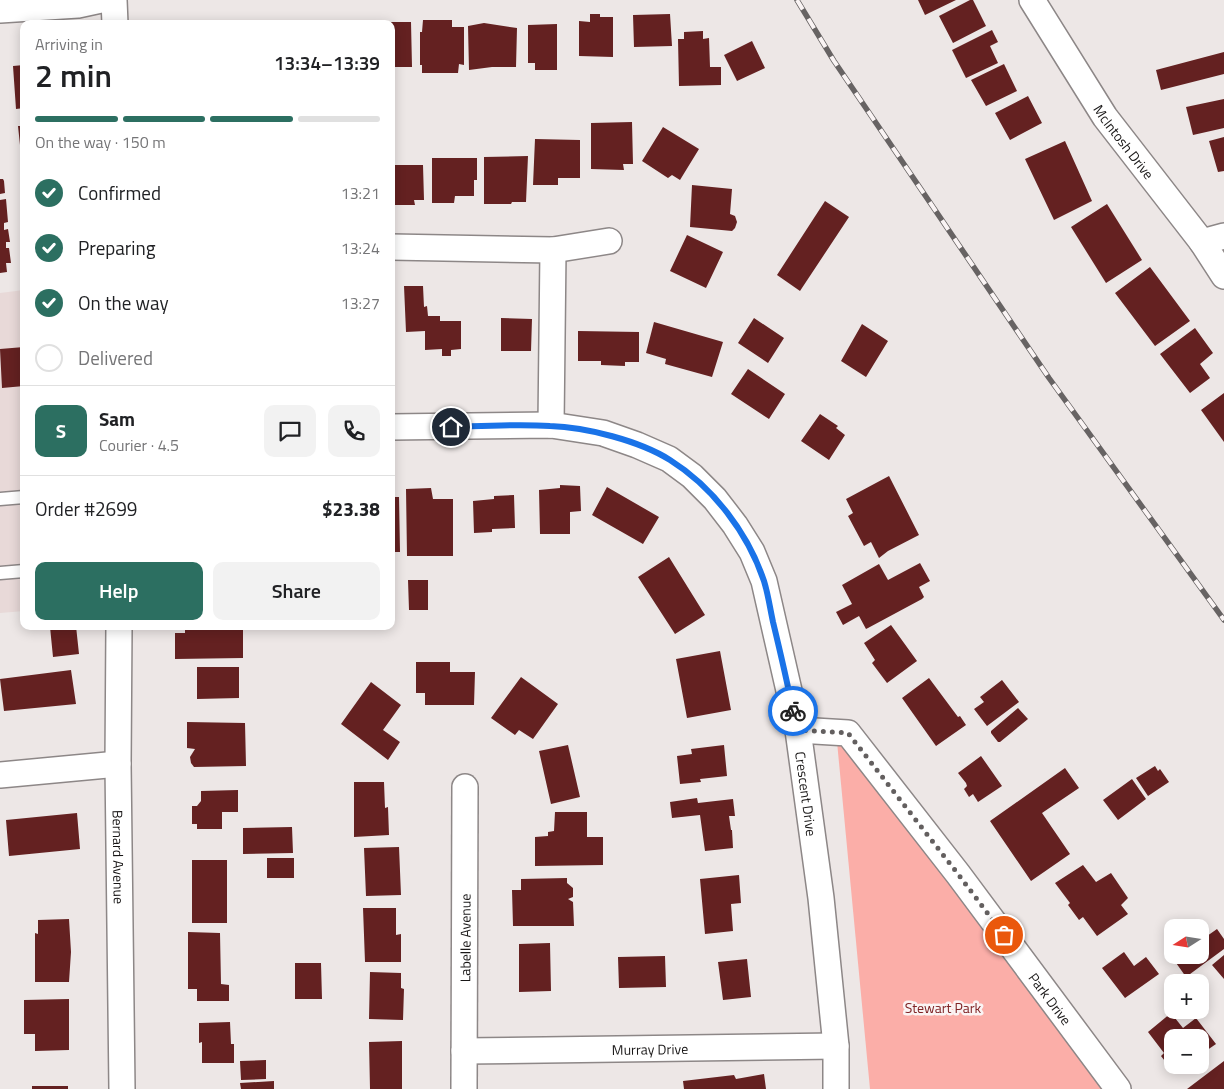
<!DOCTYPE html>
<meta charset="utf-8">
<style>
body{margin:0;font-family:"Titillium Web",sans-serif;background:#f2f2f2;color:#202124;height:100vh;display:flex;flex-direction:column;font-size:19px;white-space:nowrap}
*{box-sizing:border-box;margin:0}
p{font-size:16px;color:#757577}
.icon{flex:none;width:28px;height:28px;fill:none;stroke:currentColor;stroke-width:2;stroke-linecap:round;stroke-linejoin:round}
.map{position:relative;flex:1;overflow:hidden}
.panel{position:absolute;left:20px;top:20px;width:375px;height:610px;display:flex;flex-direction:column;background:#fff;border-radius:10px;box-shadow:0 2px 12px #0003}
.panel>*{flex:none}
.needle{width:32px;rotate:258deg}
.fabs{position:absolute;left:1164px;top:919px;display:grid;gap:10px}
.fabs a{display:grid;place-items:center;width:45px;height:45px;border-radius:10px;background:#fff;box-shadow:0 2px 12px #0003;font-size:25px}
.pin{position:absolute;display:grid;place-items:center;width:42px;height:42px;color:#fff;margin:-21px;border:2px solid #fff;border-radius:50%;box-shadow:0 1px 5px #0007}
.courier{position:absolute;display:grid;place-items:center;width:50px;height:50px;margin:-25px;border:4px solid #1a73e8;border-radius:50%;background:#fff;color:#222;box-shadow:0 1px 6px #0007}
.summary em{font-style:normal;font-weight:600}
.summary div{display:flex;flex-direction:column-reverse}
.summary{display:flex;align-items:center;justify-content:space-between;height:85px;padding:0 15px}
h1{font-size:32px;font-weight:600;line-height:38px}
.bar{display:grid;grid-template-columns:repeat(4,1fr);gap:8px 5px;align-content:center;height:60px;padding:0 15px}
.bar i{height:6px;border-radius:4px;background:#e0e0e0}
.bar .on{background:#2c6f61}
.bar p{grid-column:span 4}
.line{display:flex;align-items:center;gap:12px;padding:0 15px;border-top:1px solid #e0e0e0}
.line div{flex:1}
.round{display:grid;place-items:center;flex:none;width:52px;height:52px;border-radius:10px;background:#f2f2f2}
ol{padding:0 15px;list-style:none}
li{display:flex;align-items:center;gap:15px;height:55px}
li p{margin-inline-start:auto}
li .icon{padding:5px;border-radius:50%;background:#2c6f61;color:#fff;stroke-width:4}
li:last-child{color:#757577}
li i{width:28px;height:28px;border:2px solid #e0e0e0;border-radius:50%}
.cta{display:flex;gap:10px;margin-top:auto;padding:10px 15px}
.cta a{flex:1;height:58px;border-radius:10px;background:#2c6f61;color:#fff;font-size:20px;font-weight:600;line-height:58px;text-align:center}
.cta a+a{background:#f2f2f2;color:#202124}
.map>svg:first-child{display:block}
.built{fill:#e8d9d8}
.green{fill:#fbaea8}
.building{fill:#642121}
.lines{fill:none;stroke-linecap:round;stroke-linejoin:round}
.service-casing{stroke:#8d8787;stroke-width:15}
.minor-casing{stroke:#8d8787;stroke-width:28}
.service{stroke:#fff;stroke-width:12}
.minor{stroke:#fff;stroke-width:25}
.rail-casing{stroke:#676363;stroke-width:5.5}
.rail{stroke:#faf4f4;stroke-width:4;stroke-dasharray:11;stroke-linecap:butt}
.done{stroke:#635f5f;stroke-width:5;stroke-dasharray:0 9}
.route{stroke:#1a73e8;stroke-width:6}
.labels{text-anchor:middle;dominant-baseline:central;stroke-width:5;stroke-linejoin:round;paint-order:stroke}
.street-label{font-size:14px;fill:#181616;stroke:#faf4f4}
.park-label{font-size:14px;fill:#7f2325;stroke:#faf4f4}
</style>
<div class="map">
<svg width="1224" height="1089" viewBox="0 0 1224 1089">
<rect width="100%" height="100%" fill="#ede7e6"/>
<path class="built" d="M24,290V611L0,613V293Z"/>
<path class="green" d="M836,731L1104,1089H870Z"/>
<path class="building" d="M918,0H956L925,15Z
M970,0H973L986,26L953,43L939,16Z
M590,14H600V17H613V57L579,56V21L590,22Z
M670,14L672,46L634,47L633,15Z
M329,20H364V24H329Z
M423,20H452V27H464V65L459,64L458,73H422V65H420V32H422Z
M391,22H411L412,67H391Z
M484,23L517,28L516,67H492L469,70L468,26Z
M557,24V70H535V63H528V25Z
M992,30L998,42L990,46L998,63L966,78L952,50Z
M703,31V39L709,38L710,67H721V85L679,86L678,39H684V32Z
M752,41L765,68L737,81L724,55Z
M1224,52V74L1161,90L1156,70Z
M1004,64L1017,91L986,106L971,80Z
M24,65V108L16,109L13,66Z
M1028,96L1042,123L1010,140L995,113Z
M1224,99V128L1193,135L1186,107Z
M632,122L633,164H623L624,170L591,169V123Z
M18,126H24V145H20Z
M663,127L699,149L680,180L672,175L668,178L642,161Z
M1224,137V171L1218,172L1209,141Z
M535,139L580,140V178H558V185H533Z
M1065,141L1092,201L1054,220L1025,159Z
M528,156L526,202H512L511,204H484V157Z
M432,158H477V180H474V196H455L454,203H432Z
M391,165H423L424,200H414L415,205H391Z
M0,179H3L4,181L5,193L0,194Z
M692,185L732,189L730,214L735,216L737,222L735,228L732,231L690,227Z
M6,199L8,222L4,223V230L8,229L10,242H6V248H9L11,263H6L7,272L0,273V200Z
M825,201L849,217L800,291L777,275Z
M1107,204L1142,260L1106,283L1071,227Z
M687,235L723,252L706,288L670,271Z
M1150,267L1190,321L1155,346L1115,293Z
M404,286H423L424,307L427,306L428,316H440V321H461V349L451,350V356H442V349L425,350V331L406,332Z
M501,318L532,319L531,351H501Z
M754,318L784,338L768,363L738,343Z
M654,322L723,342L712,377L665,364L666,359L646,353Z
M862,324L888,341L866,377L841,361Z
M1195,328L1213,353L1200,364L1210,378L1190,393L1160,354Z
M578,331L639,332V362H625V366L601,365V361H578Z
M24,347V386L2,388L0,349Z
M748,369L785,394L769,419L731,394Z
M1224,393V442L1201,410Z
M820,414L838,426L836,428L845,435L829,460L801,441Z
M889,476L919,535L888,551L879,558L871,542L864,546L848,516L853,513L846,499Z
M560,485L580,486L581,511L570,512V534H540L539,490L560,488Z
M607,487L659,517L643,544L592,515Z
M431,488L433,499H453V556H407L406,489Z
M514,495L515,528L492,529V532L474,533L473,501L494,499V496Z
M391,497H399L400,552H391Z
M669,557L705,615L675,634L638,577Z
M920,563L930,581L919,587L924,597L922,599L868,628L866,629L859,616L843,625L836,612L852,604L842,585L879,564L888,580Z
M408,580H428V610H409Z
M891,625L917,661L887,683L872,663L875,660L864,643Z
M54,626H76L79,654L53,657L50,627Z
M185,626H243V658L175,659V633H185Z
M720,651L731,710L687,718L676,659Z
M416,662H450V672H475L474,705H425V693H416Z
M197,667H239V698L197,699Z
M71,670L76,704L4,711L0,679Z
M521,677L558,704L533,739L519,730L515,735L491,718Z
M929,678L958,717L960,716L966,725L936,746L902,698Z
M1002,680L1019,702L987,726L974,709L984,702L980,697Z
M371,682L401,705L383,730L400,742L388,760L341,724Z
M1018,708L1028,719L1000,742H998L991,733V731Z
M187,722L245,723L246,766L194,767L191,763L190,757L195,749L187,748Z
M568,745L580,797L551,804L539,751Z
M724,745L727,776L700,779L701,782L680,784L677,756L692,754L691,749Z
M981,756L1002,786L978,802L973,794L969,797L964,789L967,786L966,783L958,773Z
M1155,766L1158,771L1160,769L1169,782L1148,796L1136,778Z
M1065,768L1079,788L1042,813L1070,854L1031,881L990,821Z
M1132,779L1146,799L1118,820L1103,800Z
M354,782H384L385,808L388,807L389,835L354,837Z
M238,790V812H222V829H197V824H192V806H197L201,801V791Z
M697,798L698,803L733,799L735,816H729L731,830H732L733,848L705,851L700,815L672,818L670,802Z
M555,812H587V837H603V865L535,866V837L548,836V832L554,831Z
M77,813L80,849L9,856L6,820Z
M292,827L293,853L243,854V828Z
M399,847L401,895L366,896L364,848Z
M267,858H294V878H267Z
M192,860H227V923H192Z
M1083,865L1096,882L1111,873L1128,898L1121,905L1128,914L1097,936L1083,917L1079,920L1068,905L1070,903L1055,883Z
M739,875L741,903L731,904L733,931L705,934L700,879Z
M567,878V883L573,888V897L568,899L573,902L574,926H513L512,890H521V879Z
M363,908H396V935L401,934V962H365Z
M69,919L71,952L69,982H35V933L38,934V920Z
M1217,929L1224,939V949L1186,977L1174,960L1181,955H1200V941Z
M188,932L220,933L221,984L229,985V1001H197V989H188Z
M550,943L551,991L519,992V944Z
M1124,952L1134,966L1146,957L1159,974L1125,998L1102,968Z
M1224,955V979L1212,965Z
M665,956L666,987L619,988L618,957Z
M747,959L751,997L723,1000L718,962Z
M295,963H321L322,999H295Z
M370,972L401,973V988L404,989L403,1020L369,1019Z
M69,999V1050L35,1051V1034H24V1000Z
M1171,1013L1183,1028L1196,1018L1216,1044L1200,1055V1038H1172V1065H1187L1175,1074L1161,1056L1164,1053L1148,1032Z
M230,1022L231,1044H234V1063H202V1042L199,1043V1023Z
M402,1041V1089H370L369,1042Z
M266,1060V1079L241,1080L240,1061Z
M1224,1061V1089H1187Z
M764,1074L766,1089H684L683,1081L734,1075L736,1079Z
M274,1081V1089H241L240,1083Z
M32,1086H68V1089H32Z"/>
<g class="lines">
<g class="service-casing">
<path id="service" d="M0,499L24,497
M0,573L24,571"/>
</g>
<g class="minor-casing">
<g id="minor">
<path d="M114,0L115,24"/>
<path id="s1" d="M1032,0L1105,117L1202,242L1224,276"/>
<path d="M0,10L78,5L101,0"/>
<path d="M1202,242L1224,236"/>
<path d="M391,247L553,250L609,241"/>
<path d="M551,425L553,250"/>
<path id="s2" d="M391,427L551,425L603,433L637,445L669,459L692,476L715,499L735,525L752,552L764,581L798,730L821,898L836,1046V1089"/>
<path id="s3" d="M119,626L118,764L122,1089"/>
<path id="s4" d="M798,730L848,733L958,874L1118,1089"/>
<path d="M0,775L118,764"/>
<path id="s5" d="M464,1051L836,1046"/>
<path id="s6" d="M464,1089L465,787"/>
</g>
</g>
<use href="#service" class="service"/>
<use href="#minor" class="minor"/>
<g class="rail-casing">
<path id="rail" d="M797,0L834,61L1049,378L1224,620"/>
</g>
<use href="#rail" class="rail"/>
</g>
<g class="lines">
<path class="done" d="M793,711L798,730L848,733L958,874L1004,935"/>
<path class="route" d="M451,427C484,426 517,424 550,426C586,427 640,441 670,460C713,487 748,533 764,581C768,594 770,608 773,622C780,651 787,681 793,711"/>
</g>
<g class="labels">
<g class="street-label">
<text stroke="none"><textPath href="#s1" startOffset="169">McIntosh Drive</textPath></text>
<text stroke="none"><textPath href="#s2" startOffset="658">Crescent Drive</textPath></text>
<text stroke="none"><textPath href="#s3" startOffset="231">Bernard Avenue</textPath></text>
<text stroke="none"><textPath href="#s6" startOffset="151">Labelle Avenue</textPath></text>
<text stroke="none"><textPath href="#s4" startOffset="384">Park Drive</textPath></text>
<text stroke="none"><textPath href="#s5" startOffset="186">Murray Drive</textPath></text>
</g>
<g class="park-label">
<text x="943" y="1007">Stewart Park</text>
</g>
</g>
</svg>
<div class="fabs">
<a><svg class="needle" viewBox="-14 -14 28 28"><path d="M0-13l5 13h-10z" fill="#e53935"/><path d="M0 13l5-13h-10z" fill="#757577"/></svg></a>
<a>+</a>
<a>−</a>
</div>
<div class="pin" style="left:1004px;top:935px;background:#ea580c"><svg class="icon" aria-label="bag" viewBox="0 0 24 24"><path d="M5 8h14l-1 12H6zM9 8a3 3 0 0 1 6 0"/></svg></div>
<div class="pin" style="left:451px;top:427px;background:#1f2937"><svg class="icon" aria-label="home" viewBox="0 0 24 24"><path d="M3 11l9-7 9 7M6 9v11h12V9"/></svg></div>
<div class="courier" style="left:793px;top:711px"><svg class="icon" aria-label="bike" viewBox="0 0 24 24"><circle cx="6" cy="16" r="4"/><circle cx="18" cy="16" r="4"/><path d="M6 16l4-8h5l3 8M10 8l3 8H6M13 5h3"/></svg></div>
<section class="panel">
<div class="summary"><div><h1>2 min</h1><p>Arriving in</p></div><em>13:34–13:39</em></div>
<div class="bar"><i class="on"></i><i class="on"></i><i class="on"></i><i></i><p>On the way · 150 m</p></div>
<ol>
<li><svg class="icon" aria-label="check" viewBox="0 0 24 24"><path d="M5 12l5 5 9-10"/></svg>Confirmed<p>13:21</p></li>
<li><svg class="icon" aria-label="check" viewBox="0 0 24 24"><path d="M5 12l5 5 9-10"/></svg>Preparing<p>13:24</p></li>
<li><svg class="icon" aria-label="check" viewBox="0 0 24 24"><path d="M5 12l5 5 9-10"/></svg>On the way<p>13:27</p></li>
<li><i></i>Delivered</li>
</ol>
<div class="line" style="height:90px"><b class="round" style="background:#2c6f61;color:#fff">S</b><div><b>Sam</b><p>Courier · 4.5</p></div><a class="round"><svg class="icon" aria-label="chat" viewBox="0 0 24 24"><path d="M4 5h16v11H9l-5 4z"/></svg></a><a class="round"><svg class="icon" aria-label="phone" viewBox="0 0 24 24"><path d="M5 4h4l2 5-3 2q2 4 5 5l2-3 5 2v4C11 20 4 13 5 4z"/></svg></a></div>
<div class="line" style="height:65px"><div>Order #2699</div><b>$23.38</b></div>
<div class="cta"><a>Help</a><a>Share</a></div>
</section>
</div>
